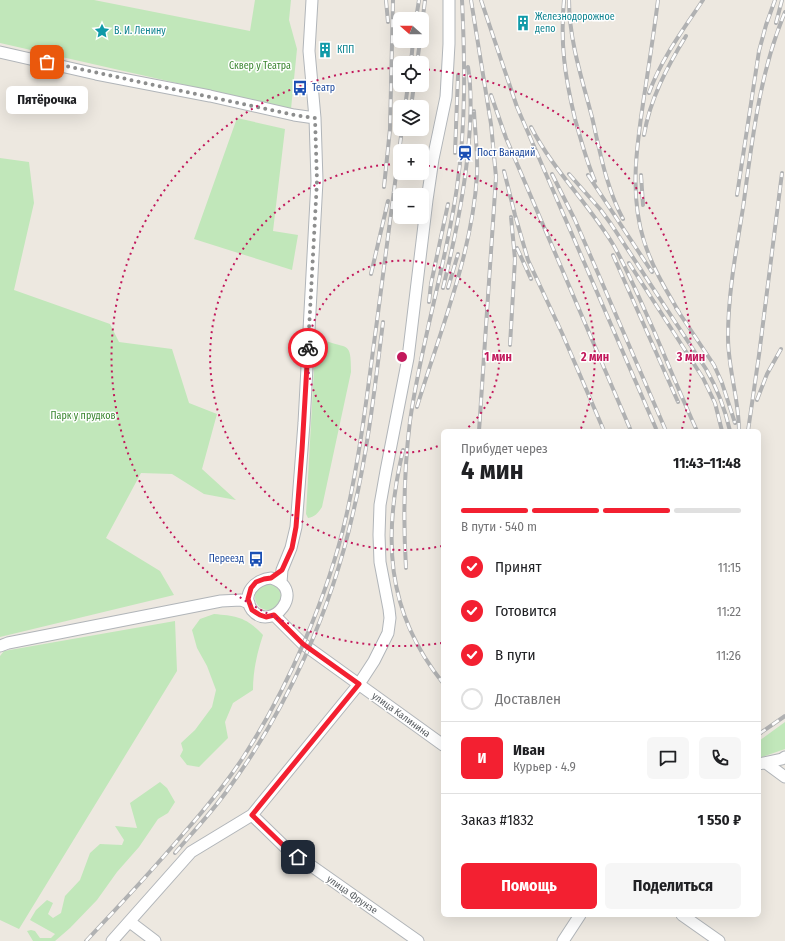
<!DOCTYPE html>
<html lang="ru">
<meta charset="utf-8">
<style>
body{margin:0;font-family:"Fira Sans Condensed",sans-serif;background:#f6f6f6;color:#202124;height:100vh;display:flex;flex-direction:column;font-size:15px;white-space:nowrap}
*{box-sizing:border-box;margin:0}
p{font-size:13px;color:#757577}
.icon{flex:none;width:22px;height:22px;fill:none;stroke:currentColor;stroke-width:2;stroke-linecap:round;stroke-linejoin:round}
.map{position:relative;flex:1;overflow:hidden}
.panel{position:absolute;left:441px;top:429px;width:320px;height:488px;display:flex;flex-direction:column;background:#fff;border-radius:6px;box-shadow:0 4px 16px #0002}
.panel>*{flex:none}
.needle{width:26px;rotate:291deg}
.controls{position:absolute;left:393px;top:12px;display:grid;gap:8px}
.controls a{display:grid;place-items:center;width:36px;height:36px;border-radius:6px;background:#fff;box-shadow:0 4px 16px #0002;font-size:20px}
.pin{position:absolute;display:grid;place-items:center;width:34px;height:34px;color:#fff;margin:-17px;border-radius:8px;box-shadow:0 2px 6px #0006}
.courier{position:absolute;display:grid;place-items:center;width:40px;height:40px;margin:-20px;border:3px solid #f32031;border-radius:50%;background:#fff;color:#222;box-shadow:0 1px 5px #0007}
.bubble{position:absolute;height:28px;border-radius:6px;background:#fff;box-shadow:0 4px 16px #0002;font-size:13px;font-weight:700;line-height:28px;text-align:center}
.summary em{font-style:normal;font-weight:700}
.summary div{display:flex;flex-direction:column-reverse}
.summary{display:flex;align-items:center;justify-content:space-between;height:68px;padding:0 20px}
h1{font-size:26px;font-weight:700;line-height:30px}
.bar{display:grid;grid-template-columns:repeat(4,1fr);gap:6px 4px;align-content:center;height:48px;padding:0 20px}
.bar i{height:5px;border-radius:3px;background:#e0e0e0}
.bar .on{background:#f32031}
.bar p{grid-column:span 4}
.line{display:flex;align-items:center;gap:10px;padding:0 20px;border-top:1px solid #e0e0e0}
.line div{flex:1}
.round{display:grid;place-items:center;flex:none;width:42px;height:42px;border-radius:6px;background:#f6f6f6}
ol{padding:0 20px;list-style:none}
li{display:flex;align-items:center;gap:12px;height:44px}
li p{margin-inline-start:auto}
li .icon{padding:4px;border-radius:50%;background:#f32031;color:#fff;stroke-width:4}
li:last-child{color:#757577}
li i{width:22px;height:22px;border:2px solid #e0e0e0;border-radius:50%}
.cta{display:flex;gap:8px;margin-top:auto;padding:8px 20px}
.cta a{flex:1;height:46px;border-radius:6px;background:#f32031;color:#fff;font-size:16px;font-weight:700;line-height:46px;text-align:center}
.cta a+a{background:#f6f6f6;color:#202124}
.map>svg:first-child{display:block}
.green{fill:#c1e7ba}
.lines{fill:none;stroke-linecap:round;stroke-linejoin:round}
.minor-casing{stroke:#b1b5b9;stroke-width:13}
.minor{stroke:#fff;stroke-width:11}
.rail-casing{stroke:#b0b1b2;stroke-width:4}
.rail{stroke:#fff;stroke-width:2.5;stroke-dasharray:8;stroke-linecap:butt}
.done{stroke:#8d8e8e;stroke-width:4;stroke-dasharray:0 7.2}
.route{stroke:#f32031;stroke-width:5}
.ring{fill:none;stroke:#c2185b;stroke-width:2;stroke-dasharray:2 4}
.labels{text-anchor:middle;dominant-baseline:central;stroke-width:3;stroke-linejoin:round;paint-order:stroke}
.culture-label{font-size:10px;fill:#0d838f;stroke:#fff;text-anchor:start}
.park-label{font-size:10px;fill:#38842e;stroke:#fff}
.transit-label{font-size:10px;fill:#164399;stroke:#fff;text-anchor:start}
.street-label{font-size:10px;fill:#595e62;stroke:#fff}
.centre{fill:#c2185b;stroke:#fff;stroke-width:2}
.ring-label{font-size:12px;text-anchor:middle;font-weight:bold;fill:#c2185b;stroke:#fff;stroke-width:3;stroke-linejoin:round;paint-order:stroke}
</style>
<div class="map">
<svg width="785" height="941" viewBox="0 0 785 941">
<rect width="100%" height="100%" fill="#ede8e0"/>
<path class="green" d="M0,0H94L250,31L255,0H291L289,20L297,49L291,109L0,43Z
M237,118L285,129L273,231L298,235L292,270L194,239Z
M0,158L29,162L34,203L14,290L110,324L119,342L172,349L189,403L217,414L202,469L236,500L204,494L172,474L141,473L106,538L160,571L174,595L0,637Z
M316,333L319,334L324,340C348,350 351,340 351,372L322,507C318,513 315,517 308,518L306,514Z
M255 597a13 13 0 1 1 26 0a13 13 0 1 1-26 0Z
M214,614C237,616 246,617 263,635C257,653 253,671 253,690L233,703L225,722L228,738L199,767L187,765L180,756L183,750L181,743L195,730L212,707L216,690L207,666L197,648L192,630L200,619Z
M175,621L177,671L19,929L0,920V656L4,651Z
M785,722V749L759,758V741Z
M160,782L167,788L175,802L168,813L158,819L139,847L117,872L97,900L70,928L55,941H33L27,931L31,930L35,931L40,938H51L55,934L30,920L36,910L47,900L53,903L48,914L53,918L61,913L65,896L80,880L90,853L100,844L122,845L124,840L115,826L137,828L130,803Z"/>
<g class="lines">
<g class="minor-casing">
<path id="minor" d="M0,52L96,74L210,96L294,115L315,118
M271,578C308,589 272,634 252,610C240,594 256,579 271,578Z
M281,582L282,570L291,548L296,527L304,423L317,181L315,118L309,51L312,0
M274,615L303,644L443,745
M0,646L8,643L221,601L241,600L249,603
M766,763L785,777
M759,764L782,759L785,757
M252,815L286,848L418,941
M682,915L719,941
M130,922L155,941
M112,941L191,852L252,815L359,684L374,661L388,633L390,618L389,609L380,562L379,535L380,505L386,471L408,358L427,200L433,159L446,97L449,44V0
M563,941L580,915"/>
</g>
<use href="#minor" class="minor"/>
<g class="rail-casing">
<path id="rail" d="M386,0L388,22
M471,0L491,124L496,177L479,431
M481,0L517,107L657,431
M564,0C560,44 565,77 575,119C581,140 586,160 595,181
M569,0C569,40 582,79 592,117C600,152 606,187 623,219
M658,0C654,32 649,64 644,97C637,144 629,194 644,241C652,267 666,290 679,312
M416,19L419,0
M776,23L782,0
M422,25L425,0
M411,63L413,41
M417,63L420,41
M649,93C661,59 683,30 703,0
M491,95L506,138L631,431
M405,107L408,85
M411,107L414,85
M531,127C553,170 589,204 614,246C629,273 641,302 654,331C668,364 682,398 697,431
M644,135C650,99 667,67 686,36
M455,153L458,75
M504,171L515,215L528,260L562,333L604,431
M552,174L575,220L666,431
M569,174L600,209L611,224L706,369C717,388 725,409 730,431
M588,175L652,272
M641,175L643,205
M384,187L390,129L393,0
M737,195L759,51L766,25L775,0
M517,248L531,279
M613,255L678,402
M629,263L703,378L715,403L722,431
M371,274L388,201
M443,288C455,239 465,191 469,140C471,115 472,91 468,67
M448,288L458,254
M429,302L431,284L448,204
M676,308L714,365L722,383L735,423
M510,345L515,259L511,217
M757,400L767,374L781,349
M417,407C440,331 472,255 477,175C478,154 475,132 474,111
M739,431C739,399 728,369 728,337C728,294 736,251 743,208C752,142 759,74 785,12
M748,431L759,355L782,173
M403,450C383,536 385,611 443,683
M406,568C403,519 404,470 410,421C421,342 446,265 457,187C466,125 465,62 462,0
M759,734L785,716
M175,853C193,832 213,811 229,788C288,707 331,611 353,513C368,450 375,386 383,322
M86,941C119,906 152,871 183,834C205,809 226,784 244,756C288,688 328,596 346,517C361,452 368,386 377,321C385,257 394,193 402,129"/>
</g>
<use href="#rail" class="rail"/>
</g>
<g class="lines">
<path class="done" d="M47,62L294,115L315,118L317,181L308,348"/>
<path class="route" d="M298,857L286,848L252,815L359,684L303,644L274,615L266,617L260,615L252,610L248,599L251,588L256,582L264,579L271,578L282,570L292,548L296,527L302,450L308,348"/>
</g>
<g class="ring">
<path d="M443 444A96 96 0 1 1 464 431"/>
<path d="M442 546A193 193 0 1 1 399 164M422 165A193 193 0 0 1 580 431"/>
<path d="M442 643A289 289 0 1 1 399 68M422 69A289 289 0 0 1 682 429"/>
</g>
<defs>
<g id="building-bare" transform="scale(1.2)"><path d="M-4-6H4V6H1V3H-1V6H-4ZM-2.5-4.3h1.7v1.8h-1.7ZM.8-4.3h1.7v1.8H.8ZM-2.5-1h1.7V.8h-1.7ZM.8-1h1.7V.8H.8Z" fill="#0f9aa8" stroke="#fff" stroke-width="2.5" paint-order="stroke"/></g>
<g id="sight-bare" transform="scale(1.2)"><path d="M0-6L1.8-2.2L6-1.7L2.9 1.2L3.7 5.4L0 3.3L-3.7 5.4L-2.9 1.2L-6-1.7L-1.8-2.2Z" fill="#0f9aa8" stroke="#fff" stroke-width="2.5" paint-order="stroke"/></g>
<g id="bus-bare" transform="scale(1.2)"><path d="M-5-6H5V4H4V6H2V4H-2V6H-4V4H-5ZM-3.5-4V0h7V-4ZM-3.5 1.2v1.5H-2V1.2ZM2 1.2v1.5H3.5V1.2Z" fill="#1a4fb4" stroke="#fff" stroke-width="2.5" paint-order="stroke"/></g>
<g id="station-bare" transform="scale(1.2)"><path d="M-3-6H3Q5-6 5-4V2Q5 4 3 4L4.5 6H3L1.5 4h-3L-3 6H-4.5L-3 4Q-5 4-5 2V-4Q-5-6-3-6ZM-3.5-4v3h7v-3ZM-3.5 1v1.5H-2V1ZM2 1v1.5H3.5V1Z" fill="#1a4fb4" stroke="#fff" stroke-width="2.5" paint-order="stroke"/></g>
</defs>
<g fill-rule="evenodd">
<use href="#building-bare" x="523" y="23"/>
<use href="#sight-bare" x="102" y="31"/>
<use href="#building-bare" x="325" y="50"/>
<use href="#bus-bare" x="300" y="88"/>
<use href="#station-bare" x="465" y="153"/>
<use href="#bus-bare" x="256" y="559"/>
</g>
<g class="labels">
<g class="culture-label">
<text x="535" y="17">Железнодорожное<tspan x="535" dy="12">депо</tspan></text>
<text x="114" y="31">В. И. Ленину</text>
<text x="337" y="50">КПП</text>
</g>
<g class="park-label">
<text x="260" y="66">Сквер у Театра</text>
<text x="83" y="416">Парк у прудков</text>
</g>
<g class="transit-label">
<text x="312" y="88">Театр</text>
<text x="477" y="153">Пост Ванадий</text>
<text x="244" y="559" text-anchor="end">Переезд</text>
</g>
<g class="street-label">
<text transform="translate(401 715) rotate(36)">улица Калинина</text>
<text transform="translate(352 895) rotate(35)">улица Фрунзе</text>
</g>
</g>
<circle cx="402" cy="357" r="6" class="centre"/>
<g class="ring-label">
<text x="498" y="361">1 мин</text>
<text x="595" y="361">2 мин</text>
<text x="691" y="361">3 мин</text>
</g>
</svg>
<div class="controls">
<a><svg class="needle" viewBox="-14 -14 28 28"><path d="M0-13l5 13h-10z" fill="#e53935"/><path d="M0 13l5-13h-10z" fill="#757577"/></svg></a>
<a><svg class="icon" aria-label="locate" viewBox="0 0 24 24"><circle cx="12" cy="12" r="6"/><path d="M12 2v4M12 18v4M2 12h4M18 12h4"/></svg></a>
<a><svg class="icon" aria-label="layers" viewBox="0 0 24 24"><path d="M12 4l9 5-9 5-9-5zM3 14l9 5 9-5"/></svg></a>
<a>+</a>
<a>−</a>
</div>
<div class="pin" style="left:47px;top:62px;background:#ea580c"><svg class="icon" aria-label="bag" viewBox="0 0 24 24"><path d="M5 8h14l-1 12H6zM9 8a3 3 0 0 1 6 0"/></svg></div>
<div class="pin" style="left:298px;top:857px;background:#1f2937"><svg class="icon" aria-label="home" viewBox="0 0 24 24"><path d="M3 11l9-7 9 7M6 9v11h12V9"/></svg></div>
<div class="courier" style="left:308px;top:348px"><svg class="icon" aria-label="bike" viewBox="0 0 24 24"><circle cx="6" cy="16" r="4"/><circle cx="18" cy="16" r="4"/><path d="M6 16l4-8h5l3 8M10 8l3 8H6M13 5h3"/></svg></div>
<div class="bubble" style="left:6px;top:86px;width:82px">Пятёрочка</div>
<section class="panel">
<div class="summary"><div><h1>4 мин</h1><p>Прибудет через</p></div><em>11:43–11:48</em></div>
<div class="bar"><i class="on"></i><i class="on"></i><i class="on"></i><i></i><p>В пути · 540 m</p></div>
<ol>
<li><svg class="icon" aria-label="check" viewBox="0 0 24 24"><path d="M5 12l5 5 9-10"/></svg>Принят<p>11:15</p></li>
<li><svg class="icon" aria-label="check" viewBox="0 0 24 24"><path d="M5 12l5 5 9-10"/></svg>Готовится<p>11:22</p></li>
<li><svg class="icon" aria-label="check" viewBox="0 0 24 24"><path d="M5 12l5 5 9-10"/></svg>В пути<p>11:26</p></li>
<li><i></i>Доставлен</li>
</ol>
<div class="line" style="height:72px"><b class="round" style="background:#f32031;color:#fff">И</b><div><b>Иван</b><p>Курьер · 4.9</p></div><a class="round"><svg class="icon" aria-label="chat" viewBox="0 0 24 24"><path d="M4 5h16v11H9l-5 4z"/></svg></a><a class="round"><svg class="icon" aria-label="phone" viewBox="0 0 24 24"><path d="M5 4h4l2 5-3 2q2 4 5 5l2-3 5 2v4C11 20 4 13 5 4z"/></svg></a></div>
<div class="line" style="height:52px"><div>Заказ #1832</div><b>1 550 ₽</b></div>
<div class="cta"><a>Помощь</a><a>Поделиться</a></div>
</section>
</div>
